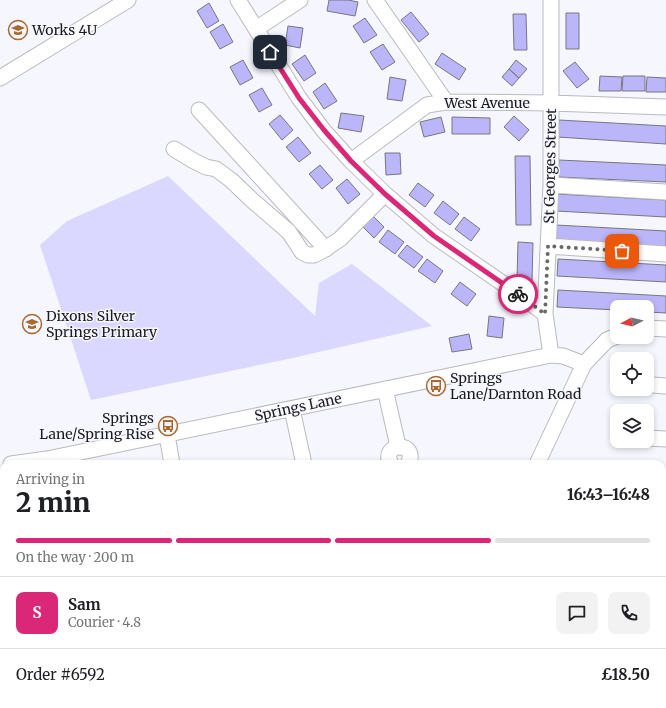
<!DOCTYPE html>
<meta charset="utf-8">
<style>
body{margin:0;font-family:Merriweather,serif;background:#f2f2f2;color:#202124;height:100vh;display:flex;flex-direction:column;font-size:15px;white-space:nowrap}
*{box-sizing:border-box;margin:0}
p{font-size:13px;color:#757577}
.icon{flex:none;width:22px;height:22px;fill:none;stroke:currentColor;stroke-width:2;stroke-linecap:round;stroke-linejoin:round}
.map{position:relative;flex:1;overflow:hidden}
.panel{position:absolute;left:0px;top:460px;width:666px;height:248px;display:flex;flex-direction:column;background:#fff;border-radius:12px 12px 0 0;box-shadow:0 2px 6px #0003}
.panel>*{flex:none}
.needle{width:26px;rotate:263deg}
.controls{position:absolute;left:610px;top:300px;display:grid;gap:8px}
.controls a{display:grid;place-items:center;width:44px;height:44px;border-radius:8px;background:#fff;box-shadow:0 2px 6px #0003;font-size:20px}
.pin{position:absolute;display:grid;place-items:center;width:34px;height:34px;color:#fff;margin:-17px;border-radius:8px;box-shadow:0 2px 6px #0006}
.courier{position:absolute;display:grid;place-items:center;width:40px;height:40px;margin:-20px;border:3px solid #db2777;border-radius:50%;background:#fff;color:#222;box-shadow:0 1px 5px #0007}
.head em{font-style:normal;font-weight:800}
.head div{display:flex;flex-direction:column-reverse}
.head{display:flex;align-items:center;justify-content:space-between;height:68px;padding:0 16px}
h1{font-size:26px;font-weight:800;line-height:30px}
.bar{display:grid;grid-template-columns:repeat(4,1fr);gap:6px 4px;align-content:center;height:48px;padding:0 16px}
.bar i{height:5px;border-radius:3px;background:#e0e0e0}
.bar .active{background:#db2777}
.bar p{grid-column:span 4}
.line{display:flex;align-items:center;gap:10px;padding:0 16px;border-top:1px solid #e0e0e0}
.line div{flex:1}
.round{display:grid;place-items:center;flex:none;width:42px;height:42px;border-radius:8px;background:#f2f2f2}
.map>svg:first-child{display:block}
.green{fill:#dad8ff}
.building{fill:#bbb6f9;stroke:#77767d}
.lines{fill:none;stroke-linecap:round;stroke-linejoin:round}
.minor-casing{stroke:#babac1;stroke-width:17}
.minor{stroke:#fff;stroke-width:15}
.done{stroke:#68686c;stroke-width:4;stroke-dasharray:0 7.2}
.route{stroke:#db2777;stroke-width:5}
.labels{text-anchor:middle;dominant-baseline:central;stroke-width:3;stroke-linejoin:round;paint-order:stroke}
.poi-label{font-size:14px;fill:#1c1c1e;stroke:#f6f6fe;text-anchor:start}
.street-label{font-size:14px;fill:#1c1c1e;stroke:#f6f6fe}
</style>
<div class="map">
<svg width="666" height="708" viewBox="0 0 666 708">
<rect width="100%" height="100%" fill="#f6f6fe"/>
<path class="green" d="M168,176L315,316L319,283L352,264L432,326L293,358L91,400L40,245L67,221Z
M4,621V704H312L311,708H0V622Z"/>
<path class="building" d="M329,0H348L358,2L355,16L327,11Z
M209,3L219,21L207,28L197,11Z
M411,12L429,34L419,42L401,20Z
M566,13H579V49H566Z
M513,14H526L527,50H514Z
M365,18L377,35L364,43L353,26Z
M223,24L233,42L220,49L210,32Z
M288,26L303,28L300,48L285,45Z
M383,44L395,62L382,70L370,52Z
M442,53L466,69L459,80L435,64Z
M305,55L316,73L304,81L292,64Z
M243,60L253,78L240,85L230,67Z
M516,60L527,69L519,78L509,69Z
M575,62L589,79L577,88L563,71Z
M509,69L519,78L512,86L502,77Z
M600,76L622,77L621,91H599Z
M623,76H645V91H622Z
M390,77L406,80L402,101L387,99Z
M647,77L666,78V92H646Z
M325,83L337,101L324,109L313,92Z
M262,88L272,105L259,112L249,95Z
M341,113L364,116L361,132L338,128Z
M280,115L293,130L282,140L269,124Z
M514,116L529,130L519,141L504,127Z
M441,117L445,132L424,137L420,122Z
M452,117L490,118V134H452Z
M559,120L666,126V144L557,137Z
M298,137L311,153L299,162L286,147Z
M385,153H400L401,174L386,175Z
M515,156H530L531,225H516Z
M559,160L666,165V182L558,177Z
M320,165L333,180L322,189L309,174Z
M347,179L360,194L348,204L336,188Z
M418,183L434,195L425,207L409,195Z
M557,194L666,200V217L556,211Z
M443,201L459,214L450,225L434,213Z
M370,213L384,227L374,238L360,224Z
M464,217L480,229L471,241L455,229Z
M556,225L666,231V248L555,242Z
M388,230L404,242L395,254L379,242Z
M518,242L533,243L532,281L517,280Z
M407,245L423,257L414,268L398,256Z
M427,259L443,271L435,283L418,271Z
M558,259L666,265V282L557,276Z
M460,282L476,294L467,306L451,294Z
M558,290L666,296V313L647,312V307H617V310L557,307Z
M489,316L504,318L502,338L487,336Z
M469,334L472,349L452,352L449,338Z"/>
<g class="lines">
<g class="minor-casing">
<path id="minor" d="M238,0L299,98L324,131L351,161L385,194L434,236L521,296L545,314
M375,0L446,102
M256,29L300,0
M0,78L128,0
M199,110L326,249
M174,149L194,161L206,167L216,169L231,180L253,201L289,232L302,252L308,255H314L322,251L340,239L385,194
M351,161L427,105L446,102L551,103L666,107
M551,185L666,192
M548,246L666,254
M647,328L666,329
M551,355L545,314L551,185V0
M652,385L666,386
M385,389L398,446
M292,409L304,464
M167,435L172,464
M647,438L666,439
M11,464L47,459L551,355L563,356L584,364
M391,464C379,442 420,441 408,464
M537,464L584,364L607,340L617,336
M662,589H666
M603,704L636,708
M419,708L421,704"/>
</g>
<use href="#minor" class="minor"/>
</g>
<g class="lines">
<path class="done" d="M518,294L545,314L548,246L622,251"/>
<path class="route" d="M270,52L299,98L324,130L351,161L385,194L434,236L518,294"/>
</g>
<defs>
<g id="university-ring" transform="scale(1)"><circle r="9.5" fill="#f6f6fe" stroke="#a7692f" stroke-width="1.5"/><path d="M0-5L7-2L0 1L-7-2ZM-4 1L0 2.5L4 1V4Q0 6-4 4Z" fill="#a7692f"/></g>
<g id="school-ring" transform="scale(1)"><circle r="9.5" fill="#f6f6fe" stroke="#a7692f" stroke-width="1.5"/><path d="M0-5L7-2L0 1L-7-2ZM-4 1L0 2.5L4 1V4Q0 6-4 4Z" fill="#a7692f"/></g>
<g id="bus-ring" transform="scale(1)"><circle r="9.5" fill="#f6f6fe" stroke="#a7692f" stroke-width="1.5"/><path d="M-5-6H5V4H4V6H2V4H-2V6H-4V4H-5ZM-3.5-4V0h7V-4ZM-3.5 1.2v1.5H-2V1.2ZM2 1.2v1.5H3.5V1.2Z" fill="#a7692f"/></g>
</defs>
<g fill-rule="evenodd">
<use href="#university-ring" x="18" y="30"/>
<use href="#school-ring" x="32" y="324"/>
<use href="#bus-ring" x="436" y="386"/>
<use href="#bus-ring" x="168" y="426"/>
</g>
<g class="labels">
<g class="poi-label">
<text x="32" y="30">Works 4U</text>
<text x="46" y="316">Dixons Silver<tspan x="46" dy="16">Springs Primary</tspan></text>
<text x="450" y="378">Springs<tspan x="450" dy="16">Lane/Darnton Road</tspan></text>
<text x="154" y="418" text-anchor="end">Springs<tspan x="154" dy="16">Lane/Spring Rise</tspan></text>
</g>
<g class="street-label">
<text x="487" y="103">West Avenue</text>
<text transform="translate(550 166) rotate(-89)">St Georges Street</text>
<text transform="translate(298 407) rotate(-12)">Springs Lane</text>
</g>
</g>
</svg>
<div class="controls">
<a><svg class="needle" viewBox="-14 -14 28 28"><path d="M0-13l5 13h-10z" fill="#e53935"/><path d="M0 13l5-13h-10z" fill="#757577"/></svg></a>
<a><svg class="icon" aria-label="locate" viewBox="0 0 24 24"><circle cx="12" cy="12" r="6"/><path d="M12 2v4M12 18v4M2 12h4M18 12h4"/></svg></a>
<a><svg class="icon" aria-label="layers" viewBox="0 0 24 24"><path d="M12 4l9 5-9 5-9-5zM3 14l9 5 9-5"/></svg></a>
</div>
<div class="pin" style="left:622px;top:251px;background:#ea580c"><svg class="icon" aria-label="bag" viewBox="0 0 24 24"><path d="M5 8h14l-1 12H6zM9 8a3 3 0 0 1 6 0"/></svg></div>
<div class="pin" style="left:270px;top:52px;background:#1f2937"><svg class="icon" aria-label="home" viewBox="0 0 24 24"><path d="M3 11l9-7 9 7M6 9v11h12V9"/></svg></div>
<div class="courier" style="left:518px;top:294px"><svg class="icon" aria-label="bike" viewBox="0 0 24 24"><circle cx="6" cy="16" r="4"/><circle cx="18" cy="16" r="4"/><path d="M6 16l4-8h5l3 8M10 8l3 8H6M13 5h3"/></svg></div>
<section class="panel">
<div class="head"><div><h1>2 min</h1><p>Arriving in</p></div><em>16:43–16:48</em></div>
<div class="bar"><i class="active"></i><i class="active"></i><i class="active"></i><i></i><p>On the way · 200 m</p></div>
<div class="line" style="height:72px"><b class="round" style="background:#db2777;color:#fff">S</b><div><b>Sam</b><p>Courier · 4.8</p></div><a class="round"><svg class="icon" aria-label="chat" viewBox="0 0 24 24"><path d="M4 5h16v11H9l-5 4z"/></svg></a><a class="round"><svg class="icon" aria-label="phone" viewBox="0 0 24 24"><path d="M5 4h4l2 5-3 2q2 4 5 5l2-3 5 2v4C11 20 4 13 5 4z"/></svg></a></div>
<div class="line" style="height:52px"><div>Order #6592</div><b>£18.50</b></div>
</section>
</div>
